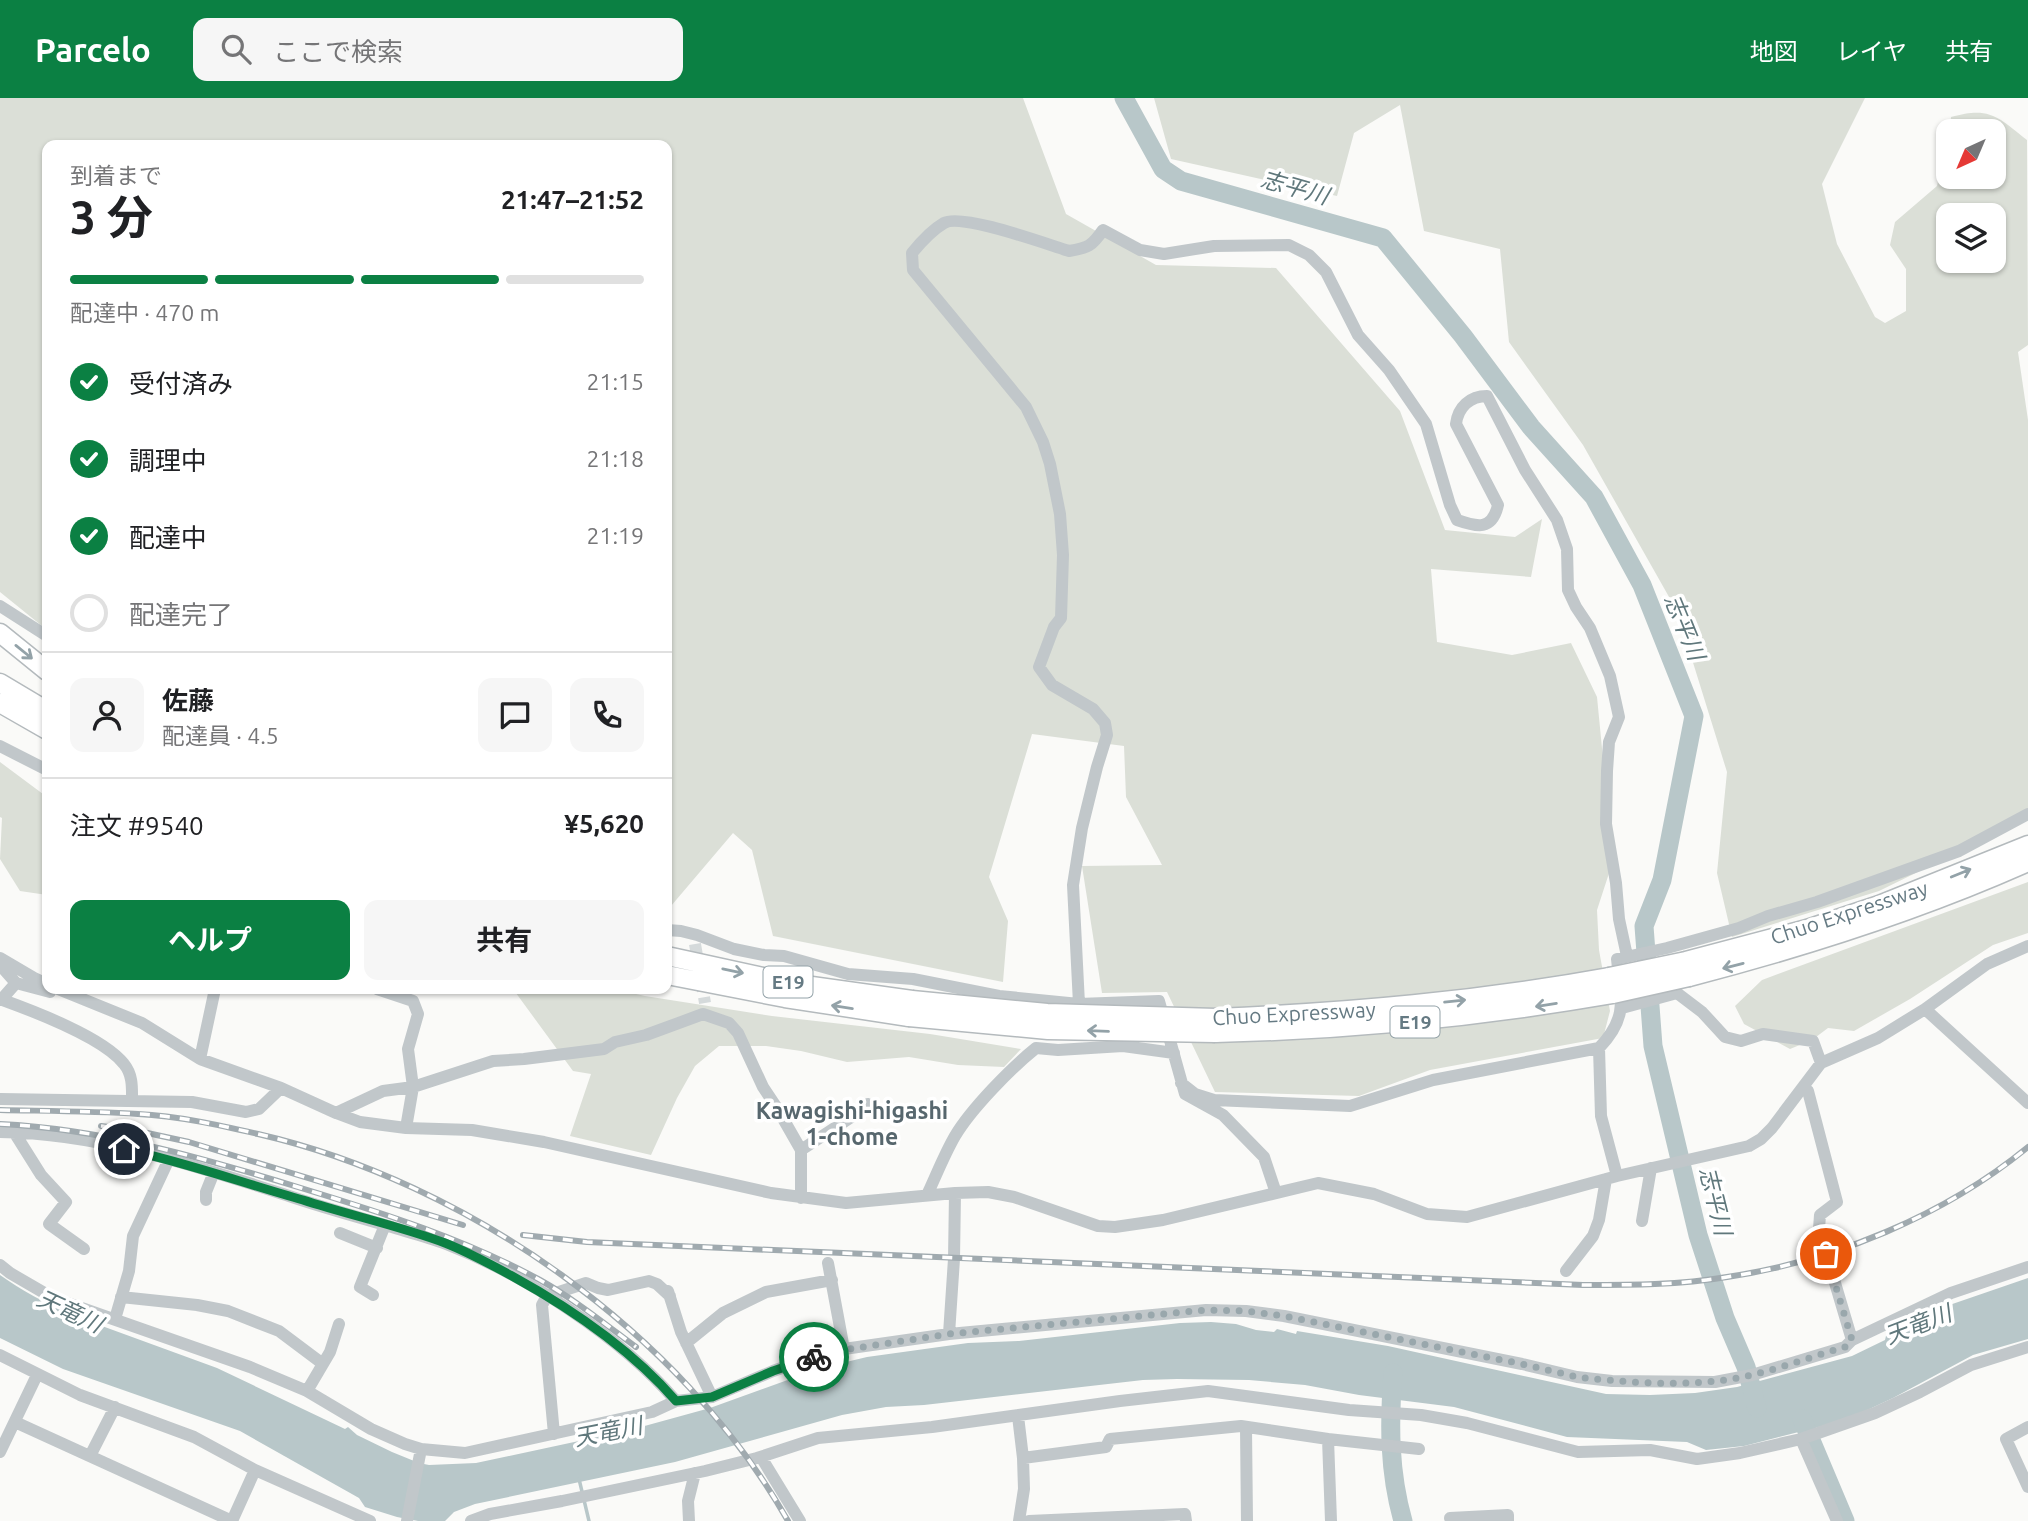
<!DOCTYPE html>
<html lang="ja">
<meta charset="utf-8">
<style>
body{margin:0;font-family:Ubuntu,"Noto Sans JP",sans-serif;background:#f6f6f6;color:#202124;height:100vh;display:flex;flex-direction:column;font-size:26px;white-space:nowrap}
*{box-sizing:border-box;margin:0}
p{font-size:23px;color:#757577}
.icon{flex:none;width:38px;height:38px;fill:none;stroke:currentColor;stroke-width:2;stroke-linecap:round;stroke-linejoin:round}
.map{position:relative;flex:1;overflow:hidden}
.sheet{position:absolute;left:42px;top:42px;width:630px;height:854px;display:flex;flex-direction:column;background:#fff;border-radius:14px;box-shadow:0 2px 5px #0004}
.sheet>*{flex:none}
.needle{width:46px;rotate:224deg}
.controls{position:absolute;left:1936px;top:21px;display:grid;gap:14px}
.controls a{display:grid;place-items:center;width:70px;height:70px;border-radius:14px;background:#fff;box-shadow:0 2px 5px #0004;font-size:35px}
.pin{position:absolute;display:grid;place-items:center;width:60px;height:60px;color:#fff;margin:-30px;border:4px solid #fff;border-radius:50%;box-shadow:0 2px 7px #0007}
.courier{position:absolute;display:grid;place-items:center;width:70px;height:70px;margin:-35px;border:5px solid #0b8043;border-radius:50%;background:#fff;color:#222;box-shadow:0 2px 9px #0007}
.headline em{font-style:normal;font-weight:700}
.headline div{display:flex;flex-direction:column-reverse}
.headline{display:flex;align-items:center;justify-content:space-between;height:119px;padding:0 28px}
h1{font-size:46px;font-weight:700;line-height:52px}
.bar{display:grid;grid-template-columns:repeat(4,1fr);gap:10px 7px;align-content:center;height:84px;padding:0 28px}
.bar i{height:9px;border-radius:5px;background:#e0e0e0}
.bar .on{background:#0b8043}
.bar p{grid-column:span 4}
.line{display:flex;align-items:center;gap:18px;padding:0 28px;border-top:2px solid #e0e0e0}
.line div{flex:1}
.round{display:grid;place-items:center;flex:none;width:74px;height:74px;border-radius:14px;background:#f6f6f6}
ol{padding:0 28px;list-style:none}
li{display:flex;align-items:center;gap:21px;height:77px}
li p{margin-inline-start:auto}
li .icon{padding:7px;border-radius:50%;background:#0b8043;color:#fff;stroke-width:4}
li:last-child{color:#757577}
li i{width:38px;height:38px;border:4px solid #e0e0e0;border-radius:50%}
.cta{display:flex;gap:14px;margin-top:auto;padding:14px 28px}
.cta a{flex:1;height:80px;border-radius:14px;background:#0b8043;color:#fff;font-size:28px;font-weight:700;line-height:80px;text-align:center}
.cta a+a{background:#f6f6f6;color:#202124}
header{display:flex;align-items:center;gap:42px;box-sizing:border-box;height:98px;padding:0 35px;background:#0b8043;color:#fff}
header strong{font-size:33px}
nav{display:flex;gap:38px;margin-inline-start:auto;font-size:24px}
.search{width:490px;height:63px;background:#f6f6f6;display:flex;align-items:center;gap:18px;box-sizing:border-box;padding:0 24px;border-radius:14px;color:#757577;font-size:26px}
.map>svg:first-child{display:block}
.green{fill:#dbdfd7;fill-rule:evenodd}
.water{fill:#b8c7c9}
.lines{fill:none;stroke-linecap:round;stroke-linejoin:round}
.stream{stroke:#b8c7c9;stroke-width:3.5}
.river{stroke:#b8c7c9;stroke-width:19}
.minor-tunnel{stroke:#d5dadb;stroke-width:12;stroke-dasharray:12 6;stroke-linecap:butt}
.highway-casing{stroke:#b4babd;stroke-width:21}
.minor{stroke:#c1c7ca;stroke-width:12}
.highway{stroke:#fff;stroke-width:18}
.rail-casing{stroke:#a0aaaf;stroke-width:6}
.rail{stroke:#fff;stroke-width:3.5;stroke-dasharray:10;stroke-linecap:butt}
.highway-bridge-casing{stroke:#b4babd;stroke-width:21;stroke-linecap:butt}
.highway-bridge{stroke:#fff;stroke-width:18}
.oneway{stroke:#93a2a8}
.done{stroke:#99a7ac;stroke-width:7;stroke-dasharray:0 12.6}
.route{stroke:#0b8043;stroke-width:9}
.labels{text-anchor:middle;dominant-baseline:central;stroke-width:7;stroke-linejoin:round;paint-order:stroke}
.shield{fill:#fff;stroke:#93a2a8;stroke-width:2}
.shield-label{font-size:19px;font-weight:bold;fill:#657a83}
.street-label{font-size:21px;fill:#657a83;stroke:#fff}
.water-label{font-size:23px;font-style:italic;fill:#60787c;stroke:#fff}
.neighbourhood-label{font-size:23px;font-weight:bold;fill:#57676e;stroke:#fff}
</style>
<header>
<strong>Parcelo</strong>
<div class="search"><svg class="icon" aria-label="search" viewBox="0 0 24 24"><circle cx="10" cy="10" r="6"/><path d="M15 15l6 6"/></svg>ここで検索</div>
<nav><a>地図</a><a>レイヤ</a><a>共有</a></nav>
</header>
<div class="map">
<svg width="2028" height="1423" viewBox="0 0 2028 1423">
<rect width="100%" height="100%" fill="#fafaf8"/>
<path class="green" d="M0,0H1023L1066,116L1156,167L1276,170L1400,313L1445,432L1515,439L1542,421L1531,479L1431,471L1437,544L1512,557L1571,545L1597,599L1613,763L1597,812L1599,852L1610,913L1603,940L1430,972L1359,998L1215,994L1167,894L1102,895L1082,768L1162,767L1126,699L1124,648L1032,636L989,779L1008,823L1003,884L773,838L752,752L733,735L671,808H667V47H47V532L0,494Z
M1154,0H1865L1822,86L1837,146L1875,219L1885,225L1906,213V171L1890,147L1895,124L1937,88L1948,41V79H1993V33H1950L1951,19C1990,8 1998,19 2027,42L2028,247L2018,254L2028,322V720L1879,793L1732,839L1717,775L1727,674L1677,513L1583,347L1509,244L1500,151L1424,133L1400,7L1354,35L1337,98L1171,61ZM1948,117H1993V163H1948Z
M0,664L47,699V797L20,793L0,761L2,720L0,719Z
M2028,784V835L1993,847L1910,901L1854,933L1828,930L1812,942L1790,951L1744,926L1735,908L1762,882Z
M513,891H614L645,898L772,918L930,936L1021,951L1004,969L958,967L909,959L847,964L801,953L766,948H719L695,968L677,1000L651,1057L570,1038L591,976L573,973Z"/>
<path class="water" d="M0,1177C21,1192 46,1206 70,1215C82,1219 91,1222 102,1228L217,1270L345,1331L348,1329L357,1337L392,1354L419,1365L429,1367L476,1365L630,1332L710,1310L821,1270L867,1259L968,1245L1019,1243L1180,1225L1211,1224L1236,1226L1256,1232L1274,1234L1277,1231L1296,1236L1297,1233L1388,1248L1606,1296L1650,1297L1695,1295L1737,1289L1852,1258L1885,1242L1886,1238L1932,1213L2028,1180V1241L1973,1257L1893,1300L1846,1322L1744,1348L1706,1352L1687,1344L1567,1339L1454,1309L1359,1297L1305,1287L1249,1282L1177,1281L1143,1282L924,1307L886,1309L842,1317L675,1364L475,1406L454,1414L445,1423H418L397,1419L365,1409L359,1400L240,1333L63,1271L0,1240Z"/>
<g class="lines">
<path class="stream" d="M579,1381L589,1423"/>
<path class="river" d="M1124,0L1163,71L1181,83L1383,140L1463,238L1531,329L1594,399L1642,487L1694,618L1662,782L1644,828L1653,948L1698,1137L1725,1220L1746,1269L1757,1310
M1393,1275C1389,1326 1389,1374 1403,1423
M1802,1321L1845,1423"/>
<path class="minor-tunnel" d="M695,846L705,905"/>
<g class="highway-casing">
<path id="highway" d="M0,535L47,573
M0,585L47,613
M0,605L47,632
M667,858L790,885L912,902
M1686,863L1807,831L1879,807L2028,747
M667,877L785,900L909,919
M1689,879C1805,849 1918,813 2028,764
M1216,920C1351,914 1477,903 1609,879
M1215,935C1350,932 1480,919 1613,896"/>
</g>
<path class="minor" d="M0,508L47,538
M0,648L47,672
M667,832L681,833L697,837L734,851L764,857L784,858L848,876L913,881L999,898L1079,906L1159,903L1185,996L1223,1017L1264,1059L1276,1095
M0,860L34,880L47,886
M0,867L16,885L1,902
M1673,875L1677,895L1702,914L1725,939L1741,943L1763,936L1813,943L1821,965
M16,885L50,894
M58,891L142,925L200,961L281,990L336,1015L360,1024L406,1030L472,1032L544,1044L771,1095L846,1105L955,1095L988,1094L1014,1099L1098,1128L1115,1129L1163,1122L1318,1085L1374,1096L1427,1116L1467,1119L1617,1078L1749,1048L1761,1041L1772,1030L1821,965L1878,940L1925,911L1987,866L2028,848
M377,891L413,903L418,916L408,951L413,989L406,1030
M0,901C33,913 103,939 124,966C133,977 132,990 132,1002
M1079,906L1073,787L1082,730L1097,669L1107,637L1105,625L1093,611L1052,587L1039,569L1054,529L1061,520L1063,457L1060,416L1050,366L1043,344L1026,309L913,172L912,155C921,144 932,132 944,125C962,115 1046,146 1069,153C1088,150 1092,148 1103,132L1140,152L1164,156L1214,148L1289,147L1309,157L1326,174L1358,237L1389,272L1426,326L1450,407L1457,422C1477,429 1492,433 1498,407L1456,326C1458,309 1470,298 1487,298L1525,372L1557,422L1567,451L1568,492L1576,509L1590,530L1610,578L1619,619L1609,644L1607,673L1606,726L1616,785L1619,821L1627,858
M1622,910L1677,895
M1925,911L2028,1005
M1599,950L1601,1018L1617,1078
M200,961L215,891
M1181,985L1195,996L1214,1002L1350,1008L1433,982L1599,950C1629,919 1621,900 1617,861L1667,850L1739,830L1768,818L1817,804L1959,753L2028,716
M1803,990L1808,993L1837,1104L1820,1117L1819,1131L1852,1242
M0,1001L192,1004L246,1014L259,1011L281,990
M336,1015L383,993L413,989L493,963L524,961L604,951L615,944L646,937L703,916L729,925L738,935L763,989L777,1010L801,1052V1100
M0,1034C98,1035 197,1068 289,1098C327,1111 366,1121 405,1133C419,1137 433,1141 446,1146C524,1176 621,1239 676,1303
M14,1034L41,1077L66,1104L49,1126L84,1151
M801,1052L856,1016L868,1006
M927,1097C936,1078 944,1057 955,1038C971,1011 1011,970 1036,950L1058,952L1123,948L1174,955
M206,1102V1094L214,1074
M1642,1123L1651,1070
M340,1135L377,1150
M828,1165L844,1251
M0,1167L10,1175L53,1200L250,1269L307,1293L371,1331L405,1346L421,1351L465,1355L652,1314L676,1303L712,1299L773,1273L830,1253L949,1236L1206,1212L1246,1213L1284,1218L1522,1266L1577,1279L1612,1283L1715,1284L1752,1277L1845,1249L1852,1242L1951,1195L2028,1169
M1566,1173L1593,1138L1599,1122L1606,1081
M668,1193L681,1234L712,1299
M373,1197L360,1189L385,1127
M121,1199L197,1207L228,1213L279,1233L323,1266
M115,1221L129,1173L133,1138L169,1061
M949,1236L954,1161L955,1095
M686,1245L723,1215L766,1194L832,1182
M0,1257L80,1297L194,1339L255,1372L370,1423
M307,1293L330,1254L339,1226
M1018,1318L1023,1360L1024,1391L1019,1423
M15,1324L232,1423
M2028,1329L2006,1341L2028,1389
M1246,1330L1247,1423
M554,1336L542,1207L547,1198L586,1185L598,1190L608,1192L649,1183L657,1186L670,1198
M1328,1341L1419,1351
M1801,1341L1837,1423
M0,1354L37,1277
M90,1358L115,1309
M761,1359L800,1423
M1023,1360L1106,1349L1110,1341L1241,1328L1328,1341L1331,1423
M1450,1420L1508,1417V1423
M232,1423L255,1372
M407,1423L421,1351
M471,1423L490,1416L562,1403L705,1373L757,1360L818,1340L932,1329L1120,1303L1208,1293L1349,1312L1421,1317L1467,1325L1578,1354L1650,1352L1697,1361L1740,1355L1801,1341L1875,1315L1920,1294L1971,1267L2028,1249
M689,1423L688,1403L695,1375
M1029,1423L1185,1416L1186,1423"/>
<use href="#highway" class="highway"/>
<g class="rail-casing">
<path id="rail" d="M0,1012C46,1013 92,1013 138,1016C178,1018 219,1027 258,1036C467,1084 682,1235 788,1423
M0,1026C104,1031 203,1060 301,1090C383,1115 465,1141 540,1182C574,1201 605,1226 636,1249
M101,1028L138,1033L189,1044L463,1127
M523,1137L587,1144L1583,1187C1631,1187 1679,1187 1727,1179C1834,1163 1944,1118 2028,1049"/>
</g>
<use href="#rail" class="rail"/>
<g class="highway-bridge-casing">
<path id="highway-bridge" d="M1609,879L1686,863
M1613,896L1689,879
M912,902L1047,915L1216,920
M909,919L1048,932L1215,935"/>
</g>
<use href="#highway-bridge" class="highway-bridge"/>
</g>
<defs><path id="oneway-shaft" d="M-6 0H5M1.5-3L5.5 0L1.5 3" fill="none" stroke-width="1.6" stroke-linecap="round" stroke-linejoin="round" transform="scale(1.75)"/></defs>
<g class="oneway">
<use href="#oneway-shaft" transform="translate(24 554) rotate(39)"/>
<use href="#oneway-shaft" transform="translate(1961 775) rotate(-22)"/>
<use href="#oneway-shaft" transform="translate(1733 868) rotate(166)"/>
<use href="#oneway-shaft" transform="translate(733 873) rotate(12)"/>
<use href="#oneway-shaft" transform="translate(1455 903) rotate(-6)"/>
<use href="#oneway-shaft" transform="translate(1546 907) rotate(171)"/>
<use href="#oneway-shaft" transform="translate(842 909) rotate(-171)"/>
<use href="#oneway-shaft" transform="translate(1098 933) rotate(-178)"/>
</g>
<g class="lines">
<path class="done" d="M814,1259L830,1254L949,1236L1206,1212L1246,1213L1284,1218L1522,1266L1577,1279C1622,1284 1670,1288 1716,1283C1759,1279 1803,1261 1845,1249L1852,1242L1826,1156"/>
<path class="route" d="M124,1051C185,1064 243,1085 303,1102C349,1117 400,1128 445,1145C468,1154 490,1166 512,1178C572,1211 631,1251 676,1303L712,1299L773,1273L814,1259"/>
</g>
<g class="labels">
<g class="shield">
<rect x="763.5" y="868.5" width="49" height="31" rx="5"/>
<rect x="1390.5" y="908.5" width="49" height="31" rx="5"/>
</g>
<g class="shield-label">
<text x="788" y="884">E19</text>
<text x="1415" y="924">E19</text>
</g>
<g class="street-label">
<text transform="translate(1849 814) rotate(-18)">Chuo Expressway</text>
<text transform="translate(1294 915) rotate(-3)">Chuo Expressway</text>
</g>
<g class="water-label">
<text transform="translate(1295 89) rotate(16)">志平川</text>
<text transform="translate(1685 529) rotate(68)">志平川</text>
<text transform="translate(1716 1103) rotate(76)">志平川</text>
<text transform="translate(70 1213) rotate(25)">天竜川</text>
<text transform="translate(1918 1226) rotate(-21)">天竜川</text>
<text transform="translate(608 1333) rotate(-11)">天竜川</text>
</g>
<g class="neighbourhood-label">
<text x="852" y="1012">Kawagishi-higashi<tspan x="852" dy="26">1-chome</tspan></text>
</g>
</g>
</svg>
<div class="controls">
<a><svg class="needle" viewBox="-14 -14 28 28"><path d="M0-13l5 13h-10z" fill="#e53935"/><path d="M0 13l5-13h-10z" fill="#757577"/></svg></a>
<a><svg class="icon" aria-label="layers" viewBox="0 0 24 24"><path d="M12 4l9 5-9 5-9-5zM3 14l9 5 9-5"/></svg></a>
</div>
<div class="pin" style="left:1826px;top:1156px;background:#ea580c"><svg class="icon" aria-label="bag" viewBox="0 0 24 24"><path d="M5 8h14l-1 12H6zM9 8a3 3 0 0 1 6 0"/></svg></div>
<div class="pin" style="left:124px;top:1051px;background:#1f2937"><svg class="icon" aria-label="home" viewBox="0 0 24 24"><path d="M3 11l9-7 9 7M6 9v11h12V9"/></svg></div>
<div class="courier" style="left:814px;top:1259px"><svg class="icon" aria-label="bike" viewBox="0 0 24 24"><circle cx="6" cy="16" r="4"/><circle cx="18" cy="16" r="4"/><path d="M6 16l4-8h5l3 8M10 8l3 8H6M13 5h3"/></svg></div>
<section class="sheet">
<div class="headline"><div><h1>3 分</h1><p>到着まで</p></div><em>21:47–21:52</em></div>
<div class="bar"><i class="on"></i><i class="on"></i><i class="on"></i><i></i><p>配達中 · 470 m</p></div>
<ol>
<li><svg class="icon" aria-label="check" viewBox="0 0 24 24"><path d="M5 12l5 5 9-10"/></svg>受付済み<p>21:15</p></li>
<li><svg class="icon" aria-label="check" viewBox="0 0 24 24"><path d="M5 12l5 5 9-10"/></svg>調理中<p>21:18</p></li>
<li><svg class="icon" aria-label="check" viewBox="0 0 24 24"><path d="M5 12l5 5 9-10"/></svg>配達中<p>21:19</p></li>
<li><i></i>配達完了</li>
</ol>
<div class="line" style="height:126px"><a class="round"><svg class="icon" aria-label="person" viewBox="0 0 24 24"><circle cx="12" cy="8" r="4"/><path d="M4 21q1-7 8-7t8 7"/></svg></a><div><b>佐藤</b><p>配達員 · 4.5</p></div><a class="round"><svg class="icon" aria-label="chat" viewBox="0 0 24 24"><path d="M4 5h16v11H9l-5 4z"/></svg></a><a class="round"><svg class="icon" aria-label="phone" viewBox="0 0 24 24"><path d="M5 4h4l2 5-3 2q2 4 5 5l2-3 5 2v4C11 20 4 13 5 4z"/></svg></a></div>
<div class="line" style="height:91px"><div>注文 #9540</div><b>¥5,620</b></div>
<div class="cta"><a>ヘルプ</a><a>共有</a></div>
</section>
</div>
